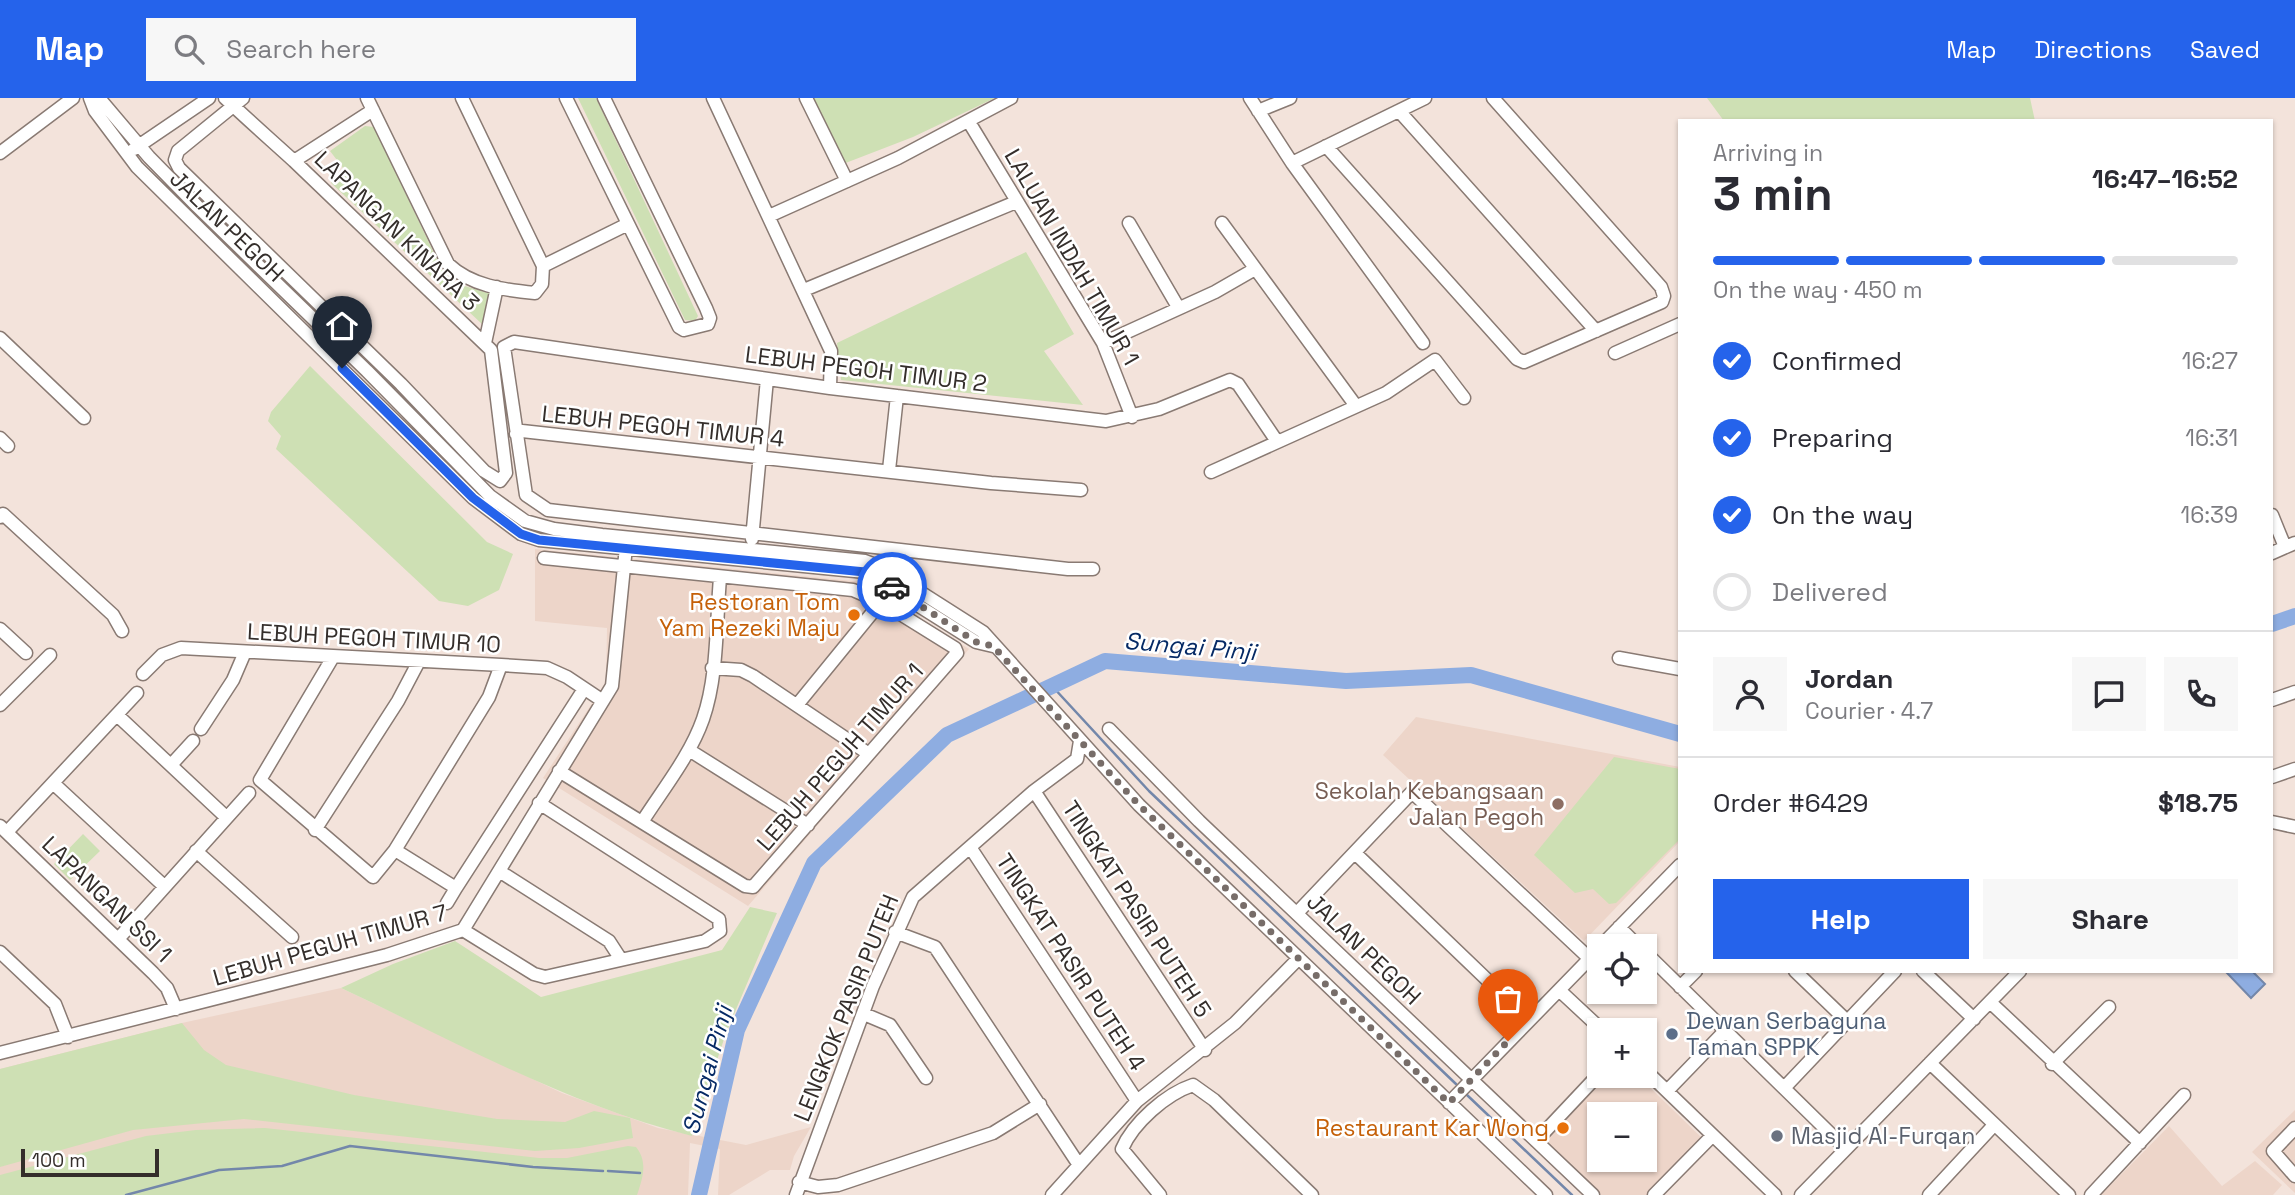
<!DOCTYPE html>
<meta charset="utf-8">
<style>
body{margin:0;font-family:"Space Grotesk",sans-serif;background:#f7f7f7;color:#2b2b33;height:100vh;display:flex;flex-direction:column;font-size:26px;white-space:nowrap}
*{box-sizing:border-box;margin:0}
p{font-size:23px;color:#7c7c81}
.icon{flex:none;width:38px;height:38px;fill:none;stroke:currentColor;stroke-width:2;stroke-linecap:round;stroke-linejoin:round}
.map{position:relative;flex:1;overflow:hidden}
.details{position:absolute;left:1678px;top:21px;width:595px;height:854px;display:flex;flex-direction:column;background:#fff;border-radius:0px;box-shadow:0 2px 5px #0004}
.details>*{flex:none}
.controls{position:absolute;left:1587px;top:836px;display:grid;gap:14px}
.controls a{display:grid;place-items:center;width:70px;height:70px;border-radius:0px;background:#fff;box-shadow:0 2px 5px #0004;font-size:35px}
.scale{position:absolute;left:21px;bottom:18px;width:138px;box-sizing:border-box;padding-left:7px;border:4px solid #342e2b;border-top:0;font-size:19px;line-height:24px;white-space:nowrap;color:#342e2b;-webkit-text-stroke:5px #fff;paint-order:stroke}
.pin{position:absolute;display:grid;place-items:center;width:60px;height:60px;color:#fff;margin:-72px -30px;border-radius:50% 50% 50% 0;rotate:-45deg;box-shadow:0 0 7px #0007}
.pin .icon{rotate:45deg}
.courier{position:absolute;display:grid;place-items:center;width:70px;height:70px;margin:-35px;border:5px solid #2563eb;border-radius:50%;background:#fff;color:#222;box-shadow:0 2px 9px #0007}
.head em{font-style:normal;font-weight:700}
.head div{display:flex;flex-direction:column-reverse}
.head{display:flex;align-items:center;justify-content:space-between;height:119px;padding:0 35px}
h1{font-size:46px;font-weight:700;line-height:52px}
.bar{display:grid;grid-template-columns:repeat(4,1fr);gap:10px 7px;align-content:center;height:84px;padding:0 35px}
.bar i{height:9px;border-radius:5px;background:#e1e1e2}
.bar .on{background:#2563eb}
.bar p{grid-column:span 4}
.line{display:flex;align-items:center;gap:18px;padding:0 35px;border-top:2px solid #e1e1e2}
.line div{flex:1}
.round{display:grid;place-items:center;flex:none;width:74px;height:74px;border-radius:0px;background:#f7f7f7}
ol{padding:0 35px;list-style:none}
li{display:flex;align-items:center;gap:21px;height:77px}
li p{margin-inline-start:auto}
li .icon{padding:7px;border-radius:50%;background:#2563eb;color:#fff;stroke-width:4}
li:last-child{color:#7c7c81}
li i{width:38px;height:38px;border:4px solid #e1e1e2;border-radius:50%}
.button{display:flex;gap:14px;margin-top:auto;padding:14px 35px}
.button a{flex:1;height:80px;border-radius:0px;background:#2563eb;color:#fff;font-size:28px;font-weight:700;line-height:80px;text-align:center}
.button a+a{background:#f7f7f7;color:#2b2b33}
header{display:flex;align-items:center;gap:42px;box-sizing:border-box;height:98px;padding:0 35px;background:#2563eb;color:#fff}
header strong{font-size:33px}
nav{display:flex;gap:38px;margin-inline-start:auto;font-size:24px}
.search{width:490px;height:63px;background:#f7f7f7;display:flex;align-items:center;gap:18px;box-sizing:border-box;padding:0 24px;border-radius:0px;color:#7c7c81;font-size:26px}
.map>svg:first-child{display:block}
.built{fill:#edd5c9;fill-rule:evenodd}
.green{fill:#cee0b4}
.water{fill:#8eade1;stroke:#7387aa;stroke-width:2}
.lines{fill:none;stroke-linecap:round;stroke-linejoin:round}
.stream{stroke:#7387aa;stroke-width:2.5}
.river{stroke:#8eade1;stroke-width:16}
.minor-casing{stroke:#897a73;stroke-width:15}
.minor{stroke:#fff;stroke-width:12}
.done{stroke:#776d69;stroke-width:7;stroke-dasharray:0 12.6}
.route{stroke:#2563eb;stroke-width:9}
.food-dot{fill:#e8710a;stroke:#fff;stroke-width:2.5}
.education-dot{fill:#8d6e63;stroke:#fff;stroke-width:2.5}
.service-dot{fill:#5c6f8a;stroke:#fff;stroke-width:2.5}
.worship-dot{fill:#6b7280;stroke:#fff;stroke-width:2.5}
.labels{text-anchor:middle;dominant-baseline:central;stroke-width:5;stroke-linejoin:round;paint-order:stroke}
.street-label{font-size:23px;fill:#342e2b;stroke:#fff}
.food-label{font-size:23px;fill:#c56008;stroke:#fff;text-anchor:end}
.education-label{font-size:23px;fill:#785e54;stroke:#fff;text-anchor:end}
.service-label{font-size:23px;fill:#4e5e75;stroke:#fff;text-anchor:start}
.worship-label{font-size:23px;fill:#5b616d;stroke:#fff;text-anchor:start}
.water-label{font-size:24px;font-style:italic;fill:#062a65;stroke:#fff}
</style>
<header>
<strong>Map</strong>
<div class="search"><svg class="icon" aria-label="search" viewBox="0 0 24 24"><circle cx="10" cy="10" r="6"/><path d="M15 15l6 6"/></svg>Search here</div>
<nav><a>Map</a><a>Directions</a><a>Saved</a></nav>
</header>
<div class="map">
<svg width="2295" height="1097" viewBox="0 0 2295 1097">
<rect width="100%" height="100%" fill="#f3e3db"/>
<path class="built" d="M535,451L862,484L969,551L748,808L543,680L606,584L607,530L535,523Z
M1416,619L1680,669V743L1584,843L1383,657Z
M341,890L562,995L658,1030L746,1047L811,1029L794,1058L790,1072H770L729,1097H718L720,1051L690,1045L688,1097H0V971L182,925Z
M1601,978H1638L1703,1041L1648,1097H1601L1543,1041ZM1600,1017H1645V1062H1600Z
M2295,1012V1095L2252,1054Z
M2169,1028L2222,1088L2255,1063L2282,1087L2273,1097H2101Z"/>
<path class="green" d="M578,0H596L698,218L695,223L685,222Z
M812,0H995L913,39L843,66Z
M1707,0H2030L2035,23H1724Z
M365,28L374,29L442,172L455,185L491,196L482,226L331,85L343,70L330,53Z
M1026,154L1074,236L1044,253L1083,307L841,282L837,245Z
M310,268L487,444L513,456L499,492L468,508L439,503L276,351L281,338L268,323L271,314Z
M1614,659L1680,671V741L1616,805L1609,806L1593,791L1575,795L1534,757Z
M83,736L100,753L70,782L54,766Z
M750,809L777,815L726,935L692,1038C568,1007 456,944 341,890L393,866L455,843L541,899L722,852Z
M182,925L204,952L226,967L354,997L497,1021L565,1024L594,1013L630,1020L633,1040L579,1050L535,1053L244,1021L133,1032L0,1069V971Z
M265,1030L539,1060H567L628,1048L636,1049C648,1064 643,1079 637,1097H0V1077L146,1038L196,1032Z"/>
<path class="water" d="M2229,873H2252L2265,886L2251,900L2227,875Z"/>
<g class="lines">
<path class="stream" d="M1052,588L1149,693L1456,986
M1467,997L1572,1097
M608,1073L640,1075
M126,1097L219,1072L282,1068L350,1048L533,1069L603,1073"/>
<path class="river" d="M2272,526L2295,518
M699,1097L737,932L814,765L947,637L1052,588L1105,563L1346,583L1471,577L1680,636"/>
<g class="minor-casing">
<path id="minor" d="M90,0L95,13L137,69L473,400L521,436L539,442L865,474L976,544L993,548
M99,0L149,59L197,108L367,273L490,398L525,423L554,431L602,437L865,463L881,469L983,534L1139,707L1546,1097
M225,0C248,22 271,42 294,63L491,252L506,375L500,383L484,373L401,286L179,70L175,62L178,53L243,0
M367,0L448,166C471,188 504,192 535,195L542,186L543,168L462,0
M566,0L679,229L684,232L708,226L710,220L706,210L604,0
M713,0L831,253L830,290
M806,0L847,83
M1250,0L1292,65L1423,245
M1258,13L1290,0
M1399,13L1596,233
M969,24L1103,245L1132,319
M1326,48L1517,261L1524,264L1662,204L1664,198L1661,189L1493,0
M134,51L209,0
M0,55L73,0
M294,63L373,12
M1292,65L1425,0
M769,118L898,60L1011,0
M1129,125L1178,209
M1222,125L1356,308
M543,168L628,126
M804,192L1016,104
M0,240L84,320
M485,245L497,189
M1103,245L1215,194L1255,171
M1615,255L1680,226
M516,336L522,333L991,385L1081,392
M0,340L8,348
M889,372L897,298
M1211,374L1386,295L1435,262L1464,300
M2272,417L2285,449
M0,419L3,416L113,517L122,533
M752,441L767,281
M2272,455L2295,445
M544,460L853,492L881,504L955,550L957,555L753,789L745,788L559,673
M1093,471H1068L548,412L526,397L504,249L514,244L830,290L1106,323L1159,311L1230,282L1238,286L1276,342
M0,531L26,555
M333,559L260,682L373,779L395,752L489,599L501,567
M1619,560L1680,571
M712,570L741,572L753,578L869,656
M143,576L162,557L181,550L501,567L547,570L567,579L603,603
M2272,602L2295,594
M0,607L50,557
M797,607L881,504
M117,617L226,719
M201,631L233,582L245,554
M1109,631L1199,723L1593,1097
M689,652L808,727
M171,667L193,643
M2272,679L2295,671
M53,685L164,788
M1034,693L1205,952
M642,724C663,691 690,658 703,621C718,578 716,525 720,480
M2272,724L2295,729
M0,728L153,875L167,890L176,911
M315,732L398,603L418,565
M7,734L137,595
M970,749L1137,1003
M395,752L456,790L584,591
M196,753L292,839
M1355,755L1529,922
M499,773L609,843L620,860
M447,805L456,790
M1297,815L1412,694L1589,860
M1619,829L1639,849
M463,832L534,876L545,879L705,843L720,833L719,821L539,705
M895,834L935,849L1079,1067
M119,840L249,695
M1600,849L1680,767
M0,854L55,906L68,939
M1645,854L1846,1051
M1795,873L1847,923
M1923,873L1974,921
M1680,889L1696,873
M1559,892L1603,933
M1990,904L2140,1045
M864,916L890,927L926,980
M0,955L387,857L463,832L612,588L626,449
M1930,965L2069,1097
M2052,966L2109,909
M1645,972L1775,1097
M1784,990L1895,873
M1667,993L1724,934
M1449,1005L1600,850
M2295,1030L2273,1053L2295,1078
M1536,1043L1600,975
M799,1084L818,1089L838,1087L993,1035L1040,1006
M796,1097L873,888L913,799L1034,693L1077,661L1080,643
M1052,1097L1137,1003L1235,925L1299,860
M1160,1097L1122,1051C1133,1025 1166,996 1193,987L1214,1002L1312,1097
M1654,1097L1712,1038
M1801,1097L2020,873
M1929,1097L1994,1027
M2091,1097L2184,997"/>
</g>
<use href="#minor" class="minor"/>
</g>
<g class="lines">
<path class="done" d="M892,489L976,544L993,548L1139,707L1449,1005L1508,943"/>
<path class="route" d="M342,270L473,400L521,436L539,442L865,474L892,489"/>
</g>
<g class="food-dot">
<circle cx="854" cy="517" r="7"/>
<circle cx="1563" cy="1030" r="7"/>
</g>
<circle class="education-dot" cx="1558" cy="706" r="7"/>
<circle class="service-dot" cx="1672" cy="936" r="7"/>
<circle class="worship-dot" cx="1777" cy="1038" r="7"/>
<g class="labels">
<g class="street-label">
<text transform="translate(227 128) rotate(44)">JALAN PEGOH</text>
<text transform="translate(397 133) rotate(44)">LAPANGAN KINARA 3</text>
<text transform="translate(1072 159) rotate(60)">LALUAN INDAH TIMUR 1</text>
<text transform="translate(866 271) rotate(7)">LEBUH PEGOH TIMUR 2</text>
<text transform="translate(663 328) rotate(6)">LEBUH PEGOH TIMUR 4</text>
<text transform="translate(374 540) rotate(3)">LEBUH PEGOH TIMUR 10</text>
<text transform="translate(840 659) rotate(-49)">LEBUH PEGUH TIMUR 1</text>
<text transform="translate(107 801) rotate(44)">LAPANGAN SSI 1</text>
<text transform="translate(1137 811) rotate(57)">TINGKAT PASIR PUTEH 5</text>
<text transform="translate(330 847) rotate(-16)">LEBUH PEGUH TIMUR 7</text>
<text transform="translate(1364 851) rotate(44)">JALAN PEGOH</text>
<text transform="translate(1071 864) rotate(57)">TINGKAT PASIR PUTEH 4</text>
<text transform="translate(846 910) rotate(-68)">LENGKOK PASIR PUTEH</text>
</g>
<g class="food-label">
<text x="840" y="504">Restoran Tom<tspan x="840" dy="26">Yam Rezeki Maju</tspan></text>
<text x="1549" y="1030">Restaurant Kar Wong</text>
</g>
<g class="education-label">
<text x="1544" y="693">Sekolah Kebangsaan<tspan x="1544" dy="26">Jalan Pegoh</tspan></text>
</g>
<g class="service-label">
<text x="1686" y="923">Dewan Serbaguna<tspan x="1686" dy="26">Taman SPPK</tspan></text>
</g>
<g class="worship-label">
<text x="1791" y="1038">Masjid Al-Furqan</text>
</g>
<g class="water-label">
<text transform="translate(1190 548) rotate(5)">Sungai Pinji</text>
<text transform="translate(707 972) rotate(-75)">Sungai Pinji</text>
</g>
</g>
</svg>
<div class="controls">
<a><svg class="icon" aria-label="locate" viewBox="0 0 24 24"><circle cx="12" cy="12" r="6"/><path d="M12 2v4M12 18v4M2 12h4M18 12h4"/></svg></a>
<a>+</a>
<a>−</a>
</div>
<div class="scale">100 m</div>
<div class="pin" style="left:1508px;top:943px;background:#ea580c"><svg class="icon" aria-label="bag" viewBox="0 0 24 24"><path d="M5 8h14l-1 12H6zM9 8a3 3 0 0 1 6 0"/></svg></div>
<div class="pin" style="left:342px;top:270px;background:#1f2937"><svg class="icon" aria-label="home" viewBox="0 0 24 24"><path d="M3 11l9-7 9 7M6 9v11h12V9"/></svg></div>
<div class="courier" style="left:892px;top:489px"><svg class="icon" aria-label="car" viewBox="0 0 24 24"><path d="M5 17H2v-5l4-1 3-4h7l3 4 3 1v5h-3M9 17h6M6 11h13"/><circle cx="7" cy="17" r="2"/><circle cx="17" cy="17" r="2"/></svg></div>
<section class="details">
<div class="head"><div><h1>3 min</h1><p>Arriving in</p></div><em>16:47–16:52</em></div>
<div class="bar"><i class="on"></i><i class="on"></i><i class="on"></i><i></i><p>On the way · 450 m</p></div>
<ol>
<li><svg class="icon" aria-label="check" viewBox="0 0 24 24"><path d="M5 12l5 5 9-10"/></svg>Confirmed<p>16:27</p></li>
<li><svg class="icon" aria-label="check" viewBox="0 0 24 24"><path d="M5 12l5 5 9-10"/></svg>Preparing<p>16:31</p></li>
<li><svg class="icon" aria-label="check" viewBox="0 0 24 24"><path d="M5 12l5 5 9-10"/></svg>On the way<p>16:39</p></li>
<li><i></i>Delivered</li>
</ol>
<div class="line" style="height:126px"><a class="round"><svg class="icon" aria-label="person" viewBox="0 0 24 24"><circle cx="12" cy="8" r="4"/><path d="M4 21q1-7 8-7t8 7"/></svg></a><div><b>Jordan</b><p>Courier · 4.7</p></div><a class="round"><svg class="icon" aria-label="chat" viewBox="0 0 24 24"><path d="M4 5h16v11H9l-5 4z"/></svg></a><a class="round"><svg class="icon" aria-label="phone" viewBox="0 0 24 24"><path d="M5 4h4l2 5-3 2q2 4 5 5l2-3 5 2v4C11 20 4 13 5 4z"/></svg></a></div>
<div class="line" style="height:91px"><div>Order #6429</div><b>$18.75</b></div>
<div class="button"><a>Help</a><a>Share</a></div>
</section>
</div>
